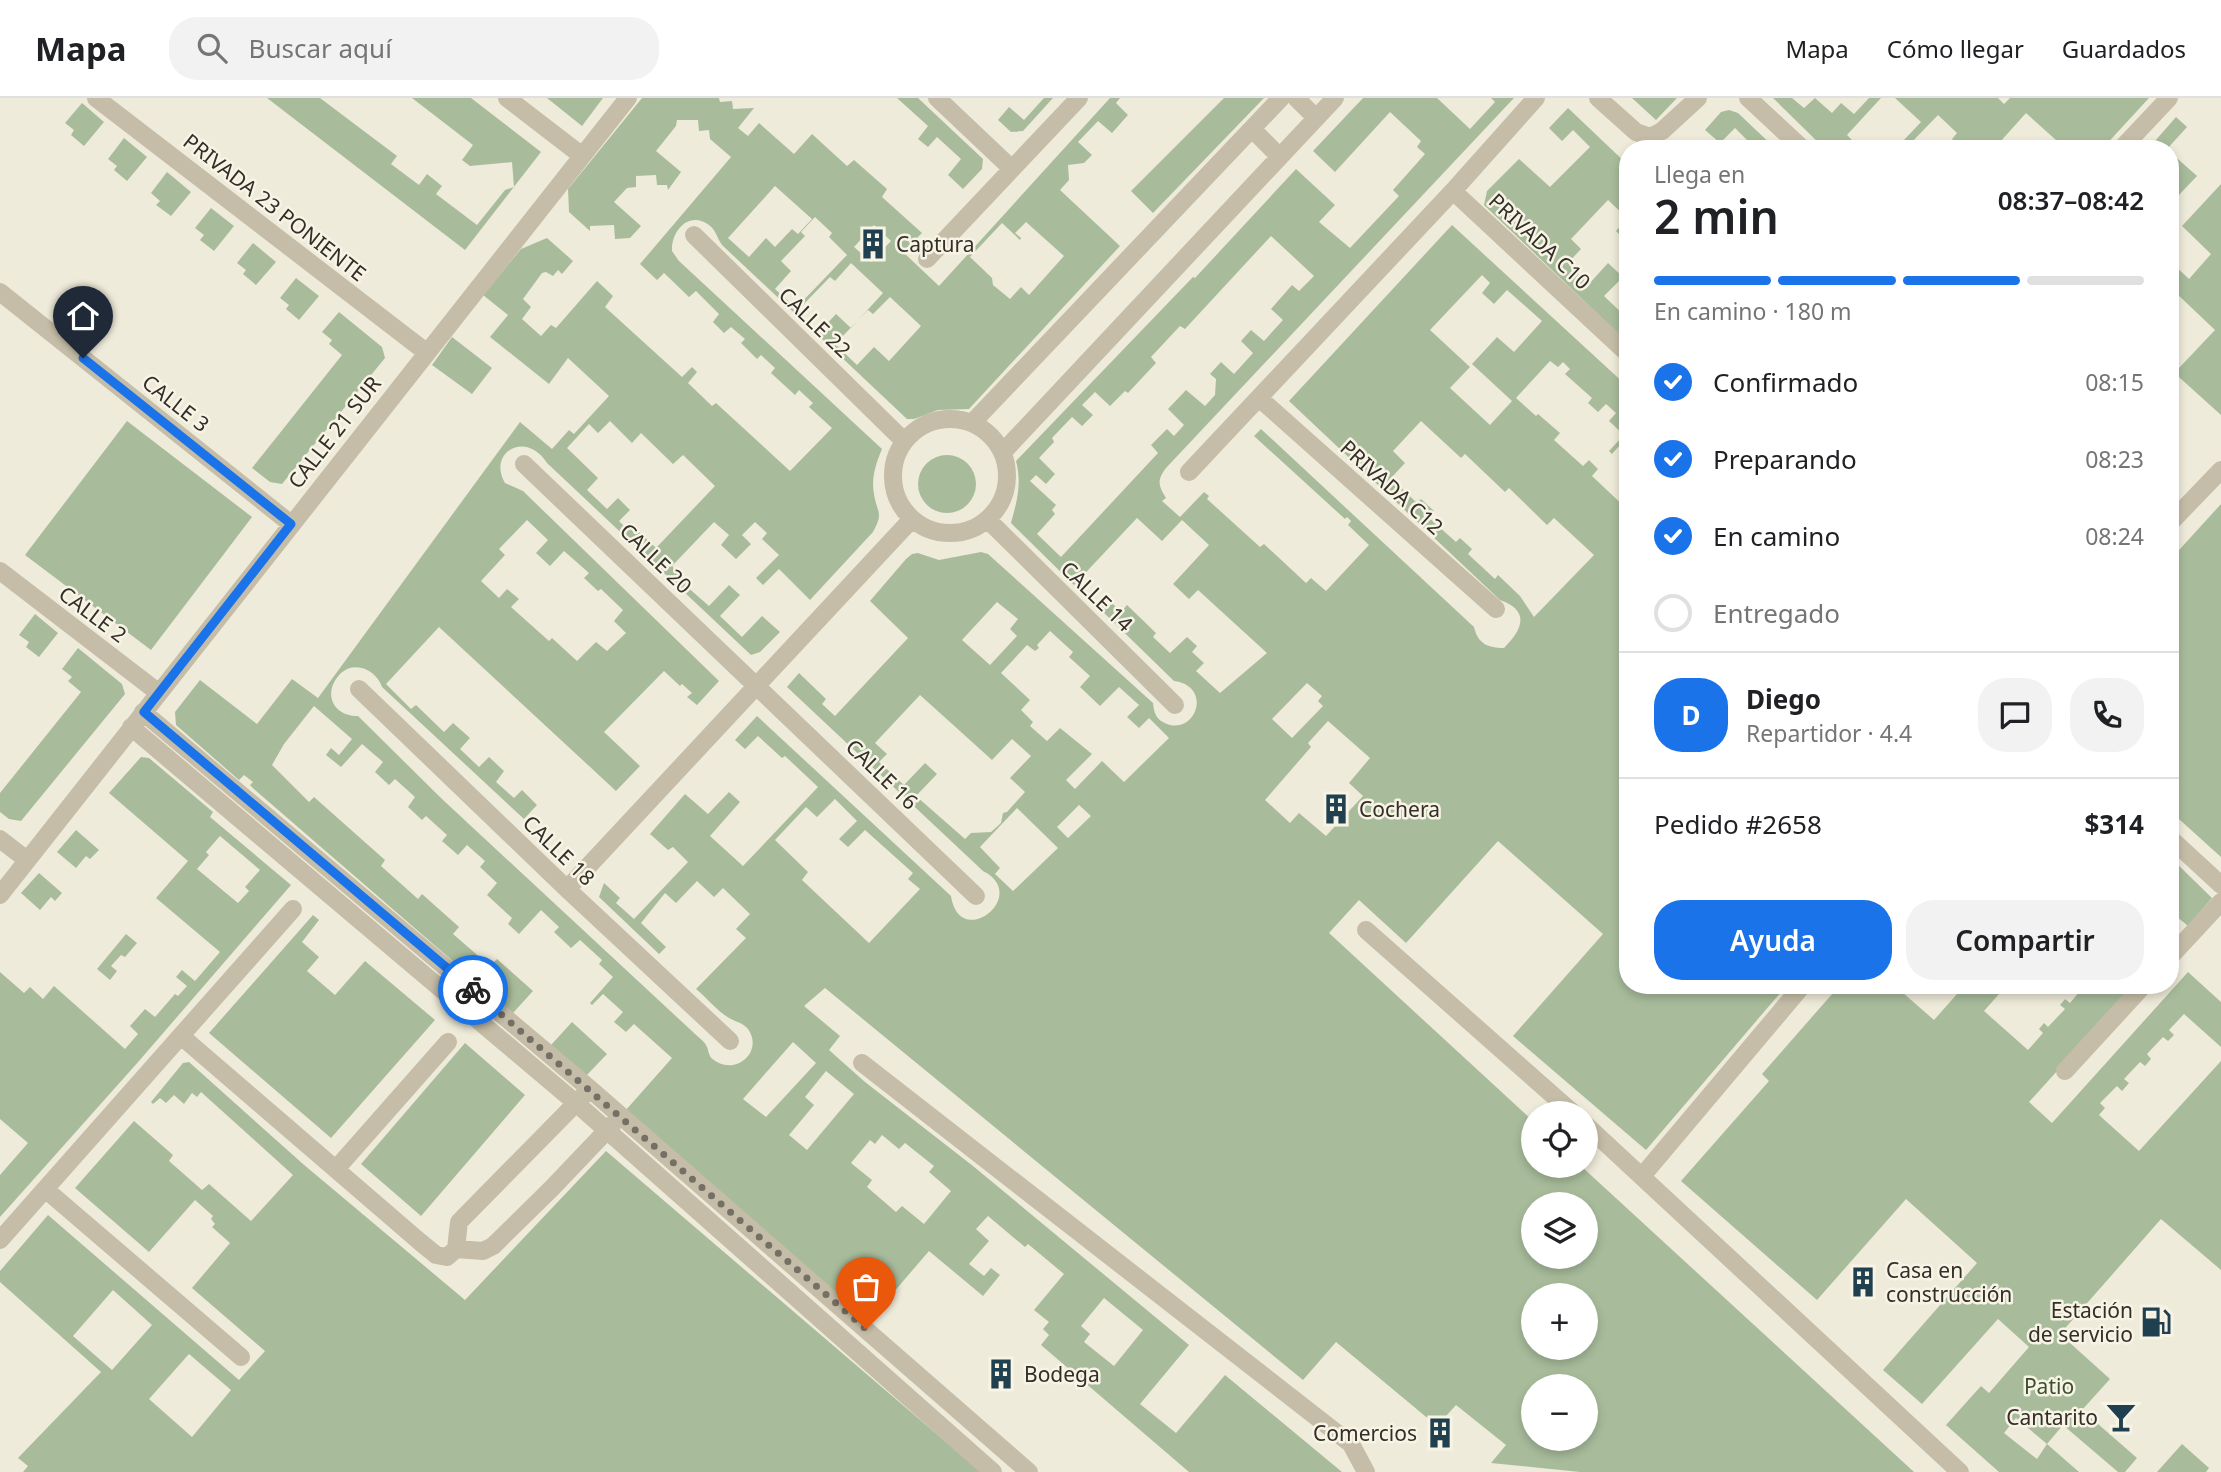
<!DOCTYPE html>
<html lang="es">
<meta charset="utf-8">
<style>
body{margin:0;font-family:"Noto Sans",sans-serif;background:#f2f2f2;color:#202124;height:100vh;display:flex;flex-direction:column;font-size:26px;white-space:nowrap}
*{box-sizing:border-box;margin:0}
p{font-size:23px;color:#757577}
.icon{flex:none;width:38px;height:38px;fill:none;stroke:currentColor;stroke-width:2;stroke-linecap:round;stroke-linejoin:round}
.map{position:relative;flex:1;overflow:hidden}
.sheet{position:absolute;left:1619px;top:42px;width:560px;height:854px;display:flex;flex-direction:column;background:#fff;border-radius:28px;box-shadow:0 4px 10px #0003}
.sheet>*{flex:none}
.controls{position:absolute;left:1521px;top:1003px;display:grid;gap:14px}
.controls a{display:grid;place-items:center;width:77px;height:77px;border-radius:50%;background:#fff;box-shadow:0 4px 10px #0003;font-size:35px}
.pin{position:absolute;display:grid;place-items:center;width:60px;height:60px;color:#fff;margin:-72px -30px;border-radius:50% 50% 50% 0;rotate:-45deg;box-shadow:0 0 7px #0007}
.pin .icon{rotate:45deg}
.courier{position:absolute;display:grid;place-items:center;width:70px;height:70px;margin:-35px;border:5px solid #1a73e8;border-radius:50%;background:#fff;color:#222;box-shadow:0 2px 9px #0007}
.overview em{font-style:normal;font-weight:600}
.overview div{display:flex;flex-direction:column-reverse}
.overview{display:flex;align-items:center;justify-content:space-between;height:119px;padding:0 35px}
h1{font-size:46px;font-weight:600;line-height:52px}
.bar{display:grid;grid-template-columns:repeat(4,1fr);gap:10px 7px;align-content:center;height:84px;padding:0 35px}
.bar i{height:9px;border-radius:5px;background:#e0e0e0}
.bar .selected{background:#1a73e8}
.bar p{grid-column:span 4}
.line{display:flex;align-items:center;gap:18px;padding:0 35px;border-top:2px solid #e0e0e0}
.line div{flex:1}
.round{display:grid;place-items:center;flex:none;width:74px;height:74px;border-radius:28px;background:#f2f2f2}
ol{padding:0 35px;list-style:none}
li{display:flex;align-items:center;gap:21px;height:77px}
li p{margin-inline-start:auto}
li .icon{padding:7px;border-radius:50%;background:#1a73e8;color:#fff;stroke-width:4}
li:last-child{color:#757577}
li i{width:38px;height:38px;border:4px solid #e0e0e0;border-radius:50%}
.cta{display:flex;gap:14px;margin-top:auto;padding:14px 35px}
.cta a{flex:1;height:80px;border-radius:28px;background:#1a73e8;color:#fff;font-size:28px;font-weight:600;line-height:80px;text-align:center}
.cta a+a{background:#f2f2f2;color:#202124}
header{display:flex;align-items:center;gap:42px;box-sizing:border-box;height:98px;padding:0 35px;background:#fff;border-bottom:2px solid #e0e0e0}
header strong{font-size:33px}
nav{display:flex;gap:38px;margin-inline-start:auto;font-size:24px}
.search{width:490px;height:63px;background:#f2f2f2;display:flex;align-items:center;gap:18px;box-sizing:border-box;padding:0 24px;border-radius:28px;color:#757577;font-size:26px}
.map>svg:first-child{display:block}
.green{fill:#a8bc9b;fill-rule:evenodd}
.lines{fill:none;stroke-linecap:round;stroke-linejoin:round}
.minor{stroke:#c5bda7;stroke-width:18}
.done{stroke:#757066;stroke-width:7;stroke-dasharray:0 12.6}
.route{stroke:#1a73e8;stroke-width:9}
.labels{text-anchor:middle;dominant-baseline:central;stroke-width:5;stroke-linejoin:round;paint-order:stroke}
.street-label{font-size:21px;fill:#332e27;stroke:#f7f4e6}
.poi-label{font-size:21px;fill:#332e27;stroke:#f7f4e6;text-anchor:start}
.park-label{font-size:21px;fill:#394f2d;stroke:#f7f4e6}
</style>
<header>
<strong>Mapa</strong>
<div class="search"><svg class="icon" aria-label="search" viewBox="0 0 24 24"><circle cx="10" cy="10" r="6"/><path d="M15 15l6 6"/></svg>Buscar aquí</div>
<nav><a>Mapa</a><a>Cómo llegar</a><a>Guardados</a></nav>
</header>
<div class="map">
<svg width="2221" height="1374" viewBox="0 0 2221 1374">
<rect width="100%" height="100%" fill="#efebda"/>
<path class="green" d="M267,0H320L397,58L391,66L419,87L427,76L442,88L436,96L477,127L505,92L514,89L512,64L470,68L462,62L473,47L412,0H471L541,54L465,152Z
M547,0H603L582,28Z
M642,0H719L720,4L732,3L733,11L754,10L738,30L748,38L759,25L794,56L812,36L847,68L854,62L887,91L882,99L922,135L903,154L939,188L1110,0H1120L1116,5L1128,17L1112,35L1098,23L1078,44L1092,57L1084,65L1068,67L1069,82L1060,92L1120,148L969,311L938,312L914,321H907L722,147C717,140 716,132 709,127C689,112 671,133 672,153L679,163L882,351C876,365 871,380 874,396C877,415 884,414 873,434L810,502L779,471L763,487L756,480L779,457L762,441L767,435L755,424L742,437L751,446L736,461L721,447L729,437L714,424L672,468L687,484L685,487L709,508L729,487L740,497L720,518L742,539L762,518L780,534L760,554L751,557L547,365C526,331 487,355 505,385L523,393L719,583L697,607L687,599L692,595L682,586L680,588L664,573L604,634L640,668L616,693L439,529L386,586L411,611L416,607L444,634L453,625L470,640L460,651L479,669L489,659L504,673L496,684L514,700L522,692L537,707L524,721L382,589C377,573 356,562 341,575C322,594 332,618 358,618L442,701L694,935C698,939 704,943 706,947C710,954 707,959 717,964C739,976 763,952 748,931C742,924 736,924 729,920C717,913 707,900 696,891L746,840L736,831L750,816L723,790L714,799L697,783L676,805L665,795L641,825L666,849L659,856L599,799L604,785L620,800L616,805L634,821L688,764L673,749L668,752L650,736L685,696L708,716L729,694L740,704L710,738L743,768L818,689L785,658L782,660L758,638L745,651L735,642L757,618L951,798C960,854 1031,797 983,773L787,589L799,575L826,601L822,606L835,618L908,540L870,503L906,461L912,456L918,455L939,462L981,454L988,456L1153,605C1154,615 1156,622 1167,626C1196,637 1213,588 1174,583L1099,510L1108,501L1121,514L1127,507L1156,535L1153,539L1170,555L1187,539L1197,548L1192,554L1204,565L1196,573L1220,595L1267,555L1198,492L1189,501L1173,486L1209,447L1182,422L1162,443L1137,420L1074,487L1011,425C1017,403 1022,385 1016,363L1193,179L1195,180L1296,71L1335,107L1319,124L1350,150L1399,98L1393,92L1425,56L1417,49L1421,43L1390,14L1335,74L1313,53L1363,0H1437L1470,31L1495,4L1491,0H1514L1166,370C1157,382 1158,387 1166,400L1162,403L1180,419L1204,394L1209,398L1207,401L1260,449L1264,446L1306,485L1311,480L1326,493L1369,447L1348,427L1351,423L1347,419L1345,421L1254,338L1261,331L1474,529C1478,546 1488,550 1504,550C1522,532 1531,513 1500,502L1289,303L1452,127L1627,288V339L1612,356L1609,353L1624,337L1609,323L1616,315L1606,306L1598,314L1588,305L1592,300L1565,276L1570,271L1563,264L1558,269L1550,263L1516,300L1536,318L1538,316L1560,335L1554,342L1583,368L1589,362L1598,371L1592,378L1627,411L1628,887H1787L1646,1052L1513,938L1603,836L1498,743L1406,845L1359,802L1329,835L1533,1023V1068H1581L1914,1374H1580L1491,1365L1506,1347L1456,1307L1437,1328L1336,1244L1303,1282L825,890L804,908L840,938L829,952L865,984L973,1068L1189,1247L1140,1306L1176,1335L1225,1277L1342,1374H1189L1041,1247L1049,1237L1043,1231L1049,1224L1034,1212L1064,1176L1028,1146L1025,1149L988,1118L976,1131L989,1143L969,1166L984,1178L991,1170L1000,1177L983,1198L929,1153L868,1224L625,1013L672,960L634,926L626,934L614,924L623,914L603,896L592,907L590,905L613,879L599,866L602,862L580,842L571,850L554,834L559,829L541,812L519,836L508,826L512,820L487,797L497,785L480,769L485,763L467,747L458,757L442,743L447,737L426,718L422,722L408,709L415,699L395,681L389,687L375,674L383,664L362,646L341,669L326,657L331,650L339,657L352,641L314,608L284,646L272,667L309,704L314,699L385,762L381,768L418,801L422,796L459,829L453,836L490,868L497,861L533,893L513,915L255,692L250,687L253,684L244,677L239,682L176,627L175,614L200,582L257,626L292,581L318,600L520,324L552,351L569,332L574,336L609,298L568,260L549,286L490,239L508,217L483,197L521,151L547,140L573,163L562,176L558,172L553,178L546,174L542,175L523,201L531,209L522,221L541,238L551,227L556,230L597,183L613,198L605,209L682,279L692,269L697,274L688,285L712,308L716,305L790,373L832,330L809,309L813,305L799,292L795,297L771,275L775,270L761,257L757,261L741,245L745,241L731,229L724,235L713,224L719,216L696,193L689,199L664,175L657,182L640,166L731,59L710,41L709,32L699,33L698,22H677L676,28L656,53L681,74L668,92L667,87H657L656,77L636,78V89L627,90L614,104L641,128L630,140L615,141L614,127L590,128V133L569,114L568,91ZM775,88L812,121L798,136L792,131L775,149L766,140L749,159L728,140ZM815,119L832,135L829,139L847,157L796,210L775,191L791,173L781,163L805,138L801,134ZM1026,124L1064,158L1029,197L1021,189L1010,201L993,187L992,180L970,159L1002,125L1020,142L1021,140L1015,135ZM874,127L891,143L871,164L854,149ZM1271,138L1314,178L1299,193L1292,187L1271,211L1283,222L1264,243L1251,232L1241,243L1253,255L1234,276L1221,264L1210,276L1216,281L1215,297L1205,308L1186,292L1168,311L1184,327L1174,338L1167,331L1151,347L1158,355L1061,459L1037,436L1055,416L1052,412L1056,407L1030,383L1036,377L1046,386L1055,376L1039,360L1054,344L1052,340L1072,319L1082,328L1093,317L1082,307L1095,294L1110,308L1125,293L1128,295L1156,265L1151,259L1180,228L1185,231ZM851,165L883,195L851,230L836,216L819,234L797,213L830,179L835,183ZM1482,177L1490,185L1482,195L1494,206L1507,192L1542,223L1514,254L1497,239L1472,266L1512,303L1490,327L1450,290L1470,269L1430,232ZM890,199L921,228L889,263L874,249L857,267L835,246L868,212L873,216ZM610,323L632,345L641,335L673,366L683,357L715,388L656,450L629,424L625,429L619,423L630,412L618,400L607,411L587,392L598,380L567,350L589,326L598,335ZM1421,323L1461,360L1465,356L1505,394L1509,390L1547,427L1554,420L1594,457L1534,519L1520,498L1498,477L1495,481L1468,456L1472,451L1460,440L1456,444L1428,419L1434,413L1421,401L1417,405L1391,380L1405,365L1393,353ZM527,422L548,442L536,455L550,468L564,453L589,475L584,480L598,493L601,491L623,512L614,523L626,535L607,553L596,544L577,563L552,540L549,543L511,509L519,501L507,491L499,500L481,483L505,457L499,451ZM997,504L1018,521L1010,531L1017,538L990,567L962,542ZM1050,533L1073,554L1069,559L1090,578L1080,589L1100,608L1119,589L1139,607L1127,619L1139,630L1149,620L1169,640L1124,684L1102,663L1075,691L1066,682L1092,656L1060,630L1047,643L1030,628L1033,624L1021,612L1030,602L1001,575L1027,547L1035,553L1039,550L1037,547ZM1307,585L1322,598L1318,603L1323,608L1292,640L1272,621ZM920,597L992,662L1012,641L1031,658L1010,680L1025,694L1007,714L1003,715L1001,725L991,734L971,735L965,741L916,698L937,676L925,665L904,687L879,664L887,656L875,645ZM1328,623L1370,660L1349,685L1363,698L1326,738L1299,715L1290,725L1265,702L1311,649L1308,645ZM835,701L857,723L839,741L848,749L865,732L913,775L908,781L920,791L869,845L802,782L808,774L775,742L806,709L817,719ZM1079,707L1091,718L1068,740L1057,729ZM1017,710L1058,750L1013,793L995,776L1000,770L980,749ZM793,944L816,965L766,1019L743,1001ZM826,973L854,996L807,1052L789,1037L814,1007L805,999ZM882,1037L899,1051L905,1045L934,1068L929,1074L951,1093L924,1126L902,1108L896,1114L867,1089L872,1082L851,1065L870,1042L875,1046ZM1533,1106H1586V1158H1533ZM1533,1197H1586V1250H1533ZM1104,1200L1143,1232L1114,1268L1084,1244L1090,1236L1081,1228ZM1533,1288H1586V1340H1533Z
M897,0H918L983,61L982,71L963,91L948,77L961,61L937,39L928,49L918,41L928,28Z
M1044,0H1053L1023,33L1011,34L998,22L1009,9L1024,22Z
M1224,0H1264L1153,115L1131,93Z
M1632,0H1677L1656,22Z
M1773,0H1792L1804,10L1815,0L1832,15L1841,5L1854,16L1869,0H1881L1847,37L1861,51H1825Z
M1895,0H1998L2004,6L2010,0H2149L2102,51H2066L2026,15L2000,44L2007,51H1963L1952,41L1957,35L1938,17L1909,47L1904,42L1921,24Z
M82,5L104,24L84,48L71,37L74,32L65,25Z
M1568,10L1627,66V144L1616,133L1627,120L1608,102L1571,141L1581,151L1568,165L1589,186L1608,165L1623,179L1604,198L1627,220V244L1484,107L1487,93L1519,61L1550,89L1590,49L1573,32L1562,43L1549,30Z
M1729,12L1738,15L1776,51H1756L1735,30L1720,45L1705,32L1721,14Z
M2176,19L2187,29L2167,51H2148Z
M124,40L147,59L127,83L114,72L117,68L108,61Z
M2170,54L2197,78L2178,98L2170,90Z
M167,74L191,94L171,118L156,107L160,103L151,95Z
M2221,86V317L2170,271V263L2179,270L2215,232L2176,195L2170,201V163L2189,181L2211,156L2182,128Z
M211,110L234,128L214,153L200,142L204,137L195,130Z
M253,145L276,164L256,187L243,176L246,172L237,165Z
M296,180L319,198L299,222L286,211L289,207L280,200Z
M339,214L382,249L385,260L282,386L270,384L252,370L342,257L329,246L332,242L322,234Z
M452,239L492,270L472,296L432,267Z
M127,323L252,419L151,552L25,457Z
M918 386a29 29 0 1 1 58 0a29 29 0 1 1-58 0Z
M2221,406V759L2170,713V462Z
M35,516L58,535L39,559L26,549L29,544L19,537Z
M78,550L122,586L125,596L21,723L9,721L0,714V695L81,594L68,583L72,579L62,571Z
M141,659L149,660L213,714L210,719L291,787L139,963L0,1119V1077L28,1045L0,1021V874L24,895L30,889L43,901L54,888L125,951L138,936L130,928L145,911L155,919L175,896L178,898L187,888L176,879L182,872L195,883L220,854L156,800L188,763L109,695ZM220,738L260,772L245,789L249,793L238,805L197,771L209,757L206,754Z
M76,732L99,752L90,761L86,758L76,770L57,754Z
M2170,759L2212,800L2188,828L2170,813Z
M39,775L62,795L55,803L51,799L40,812L21,795Z
M313,817L319,822L302,844L319,859L307,873L335,897L365,863L435,922L331,1040L209,935Z
M126,836L137,845L125,859L121,857L111,868L117,873L110,882L97,871Z
M2188,874L2221,904V949L2184,916L2169,932L2174,937L2168,943L2163,939L2147,956L2151,961L2145,968L2140,964L2124,981L2129,985L2122,993L2117,988L2100,1005L2105,1010L2099,1017L2139,1053L2221,963V1172L2161,1121L2060,1236L2110,1281L2082,1312L2137,1360L2125,1374H2118L2063,1327L2047,1346L2079,1374H1999L1946,1327L1981,1288L1989,1295L2029,1249L1998,1221L1922,1306L1883,1272L1977,1165L1906,1101L1817,1202L1681,1083L1769,983L1762,976L1840,887H1894L1934,922L1965,887H2007L1984,913L2028,952L2043,935L2039,931L2044,925L2048,929L2065,911L2060,907L2065,901L2070,905L2085,887H2135L2029,1004L2052,1025ZM2016,1320L2047,1346L2037,1361L2004,1335Z
M572,924L607,956L586,978L551,947Z
M465,945L525,997L421,1118L361,1066Z
M189,964L303,1066L465,1202L606,1053L981,1374H23L28,1368L18,1360L101,1274L0,1184V1173L48,1117L239,1282L265,1253L192,1190L230,1145L212,1129L215,1126L211,1121L213,1118L195,1102L149,1154L75,1090L134,1023L173,1057L169,1063L202,1092L209,1086L251,1123L293,1077L201,994L197,999L192,995L184,1006L174,997L166,1005L160,1000L153,1006L151,1004L183,965ZM113,1192L152,1227L112,1272L73,1238ZM189,1256L231,1292L192,1339L149,1301Z
M2182,1346L2209,1370L2206,1374H2157Z"/>
<g class="lines">
<path class="minor" d="M96,0L426,254
M507,0L581,57
M937,0L1012,71
M1296,0L1316,20
M1598,0L1636,34L1650,39L1662,33L1698,0
M1748,0L1803,51
M1253,32L1279,58
M2121,51L2169,0
M1453,93L1628,256
M694,137L904,343
M927,161L1079,0
M0,194L291,426
M1259,300L1496,511
M893 378a57 57 0 1 1 114 0a57 57 0 1 1-114 0Z
M973,324L1281,0
M1003,354L1335,0
M524,366L976,798
M1189,374L1453,93L1536,0
M988,422L1175,607
M2170,425L2221,372
M0,473L159,595
M359,591L567,791L730,943
M143,614L590,991L1029,1374
M131,629L576,1005L993,1374
M2170,740L2221,787
M0,741L27,762
M567,791L912,421
M0,797L628,0
M1366,832L1573,1015
M2170,859L2221,804
M181,938L419,1143L436,1157L447,1159L456,1151L459,1124L583,998
M862,965L1351,1346L1366,1374
M2065,973L2144,887
M1586,1027L1960,1374
M336,1071L448,944
M1643,1077L1803,887
M45,1091L241,1259
M0,1142L293,811
M456,1151L483,1153L493,1148L552,1090L613,1026"/>
</g>
<g class="lines">
<path class="done" d="M473,892L866,1231"/>
<path class="route" d="M83,260L291,426L144,614L473,892"/>
</g>
<defs>
<g id="building-bare" transform="scale(2.415)"><path d="M-4-6H4V6H1V3H-1V6H-4ZM-2.5-4.3h1.7v1.8h-1.7ZM.8-4.3h1.7v1.8H.8ZM-2.5-1h1.7V.8h-1.7ZM.8-1h1.7V.8H.8Z" fill="#204050" stroke="#f7f4e6" stroke-width="2.5" paint-order="stroke"/></g>
<g id="fuel-bare" transform="scale(2.415)"><path d="M-5.5-6h7V0h2V4h1.3V-2.5L3-4.5l.8-.8L6-3V5H2.5V1h-1V6h-7ZM-4.2-4.7v3.2H.2V-4.7Z" fill="#204050" stroke="#f7f4e6" stroke-width="2.5" paint-order="stroke"/></g>
<g id="bar-bare" transform="scale(2.415)"><path d="M-6-5H6L.8 .8V4.5H3.5V6h-7V4.5H-.8V.8Z" fill="#204050" stroke="#f7f4e6" stroke-width="2.5" paint-order="stroke"/></g>
</defs>
<g fill-rule="evenodd">
<use href="#building-bare" x="873" y="146"/>
<use href="#building-bare" x="1336" y="711"/>
<use href="#building-bare" x="1863" y="1184"/>
<use href="#fuel-bare" x="2156" y="1224"/>
<use href="#building-bare" x="1001" y="1276"/>
<use href="#bar-bare" x="2121" y="1319"/>
<use href="#building-bare" x="1440" y="1335"/>
</g>
<g class="labels">
<g class="street-label">
<text transform="translate(275 109) rotate(38)">PRIVADA 23 PONIENTE</text>
<text transform="translate(1540 143) rotate(43)">PRIVADA C10</text>
<text transform="translate(815 224) rotate(44)">CALLE 22</text>
<text transform="translate(176 305) rotate(38)">CALLE 3</text>
<text transform="translate(334 334) rotate(-52)">CALLE 21 SUR</text>
<text transform="translate(1392 389) rotate(42)">PRIVADA C12</text>
<text transform="translate(656 460) rotate(44)">CALLE 20</text>
<text transform="translate(1097 498) rotate(44)">CALLE 14</text>
<text transform="translate(93 516) rotate(37)">CALLE 2</text>
<text transform="translate(882 676) rotate(44)">CALLE 16</text>
<text transform="translate(559 752) rotate(44)">CALLE 18</text>
</g>
<g class="poi-label">
<text x="896" y="146">Captura</text>
<text x="1359" y="711">Cochera</text>
<text x="1886" y="1172">Casa en<tspan x="1886" dy="24">construcción</tspan></text>
<text x="2133" y="1212" text-anchor="end">Estación<tspan x="2133" dy="24">de servicio</tspan></text>
<text x="1024" y="1276">Bodega</text>
<text x="2098" y="1319" text-anchor="end">Cantarito</text>
<text x="1417" y="1335" text-anchor="end">Comercios</text>
</g>
<g class="park-label">
<text x="2049" y="1288">Patio</text>
</g>
</g>
</svg>
<div class="controls">
<a><svg class="icon" aria-label="locate" viewBox="0 0 24 24"><circle cx="12" cy="12" r="6"/><path d="M12 2v4M12 18v4M2 12h4M18 12h4"/></svg></a>
<a><svg class="icon" aria-label="layers" viewBox="0 0 24 24"><path d="M12 4l9 5-9 5-9-5zM3 14l9 5 9-5"/></svg></a>
<a>+</a>
<a>−</a>
</div>
<div class="pin" style="left:866px;top:1231px;background:#ea580c"><svg class="icon" aria-label="bag" viewBox="0 0 24 24"><path d="M5 8h14l-1 12H6zM9 8a3 3 0 0 1 6 0"/></svg></div>
<div class="pin" style="left:83px;top:260px;background:#1f2937"><svg class="icon" aria-label="home" viewBox="0 0 24 24"><path d="M3 11l9-7 9 7M6 9v11h12V9"/></svg></div>
<div class="courier" style="left:473px;top:892px"><svg class="icon" aria-label="bike" viewBox="0 0 24 24"><circle cx="6" cy="16" r="4"/><circle cx="18" cy="16" r="4"/><path d="M6 16l4-8h5l3 8M10 8l3 8H6M13 5h3"/></svg></div>
<section class="sheet">
<div class="overview"><div><h1>2 min</h1><p>Llega en</p></div><em>08:37–08:42</em></div>
<div class="bar"><i class="selected"></i><i class="selected"></i><i class="selected"></i><i></i><p>En camino · 180 m</p></div>
<ol>
<li><svg class="icon" aria-label="check" viewBox="0 0 24 24"><path d="M5 12l5 5 9-10"/></svg>Confirmado<p>08:15</p></li>
<li><svg class="icon" aria-label="check" viewBox="0 0 24 24"><path d="M5 12l5 5 9-10"/></svg>Preparando<p>08:23</p></li>
<li><svg class="icon" aria-label="check" viewBox="0 0 24 24"><path d="M5 12l5 5 9-10"/></svg>En camino<p>08:24</p></li>
<li><i></i>Entregado</li>
</ol>
<div class="line" style="height:126px"><b class="round" style="background:#1a73e8;color:#fff">D</b><div><b>Diego</b><p>Repartidor · 4.4</p></div><a class="round"><svg class="icon" aria-label="chat" viewBox="0 0 24 24"><path d="M4 5h16v11H9l-5 4z"/></svg></a><a class="round"><svg class="icon" aria-label="phone" viewBox="0 0 24 24"><path d="M5 4h4l2 5-3 2q2 4 5 5l2-3 5 2v4C11 20 4 13 5 4z"/></svg></a></div>
<div class="line" style="height:91px"><div>Pedido #2658</div><b>$314</b></div>
<div class="cta"><a>Ayuda</a><a>Compartir</a></div>
</section>
</div>
